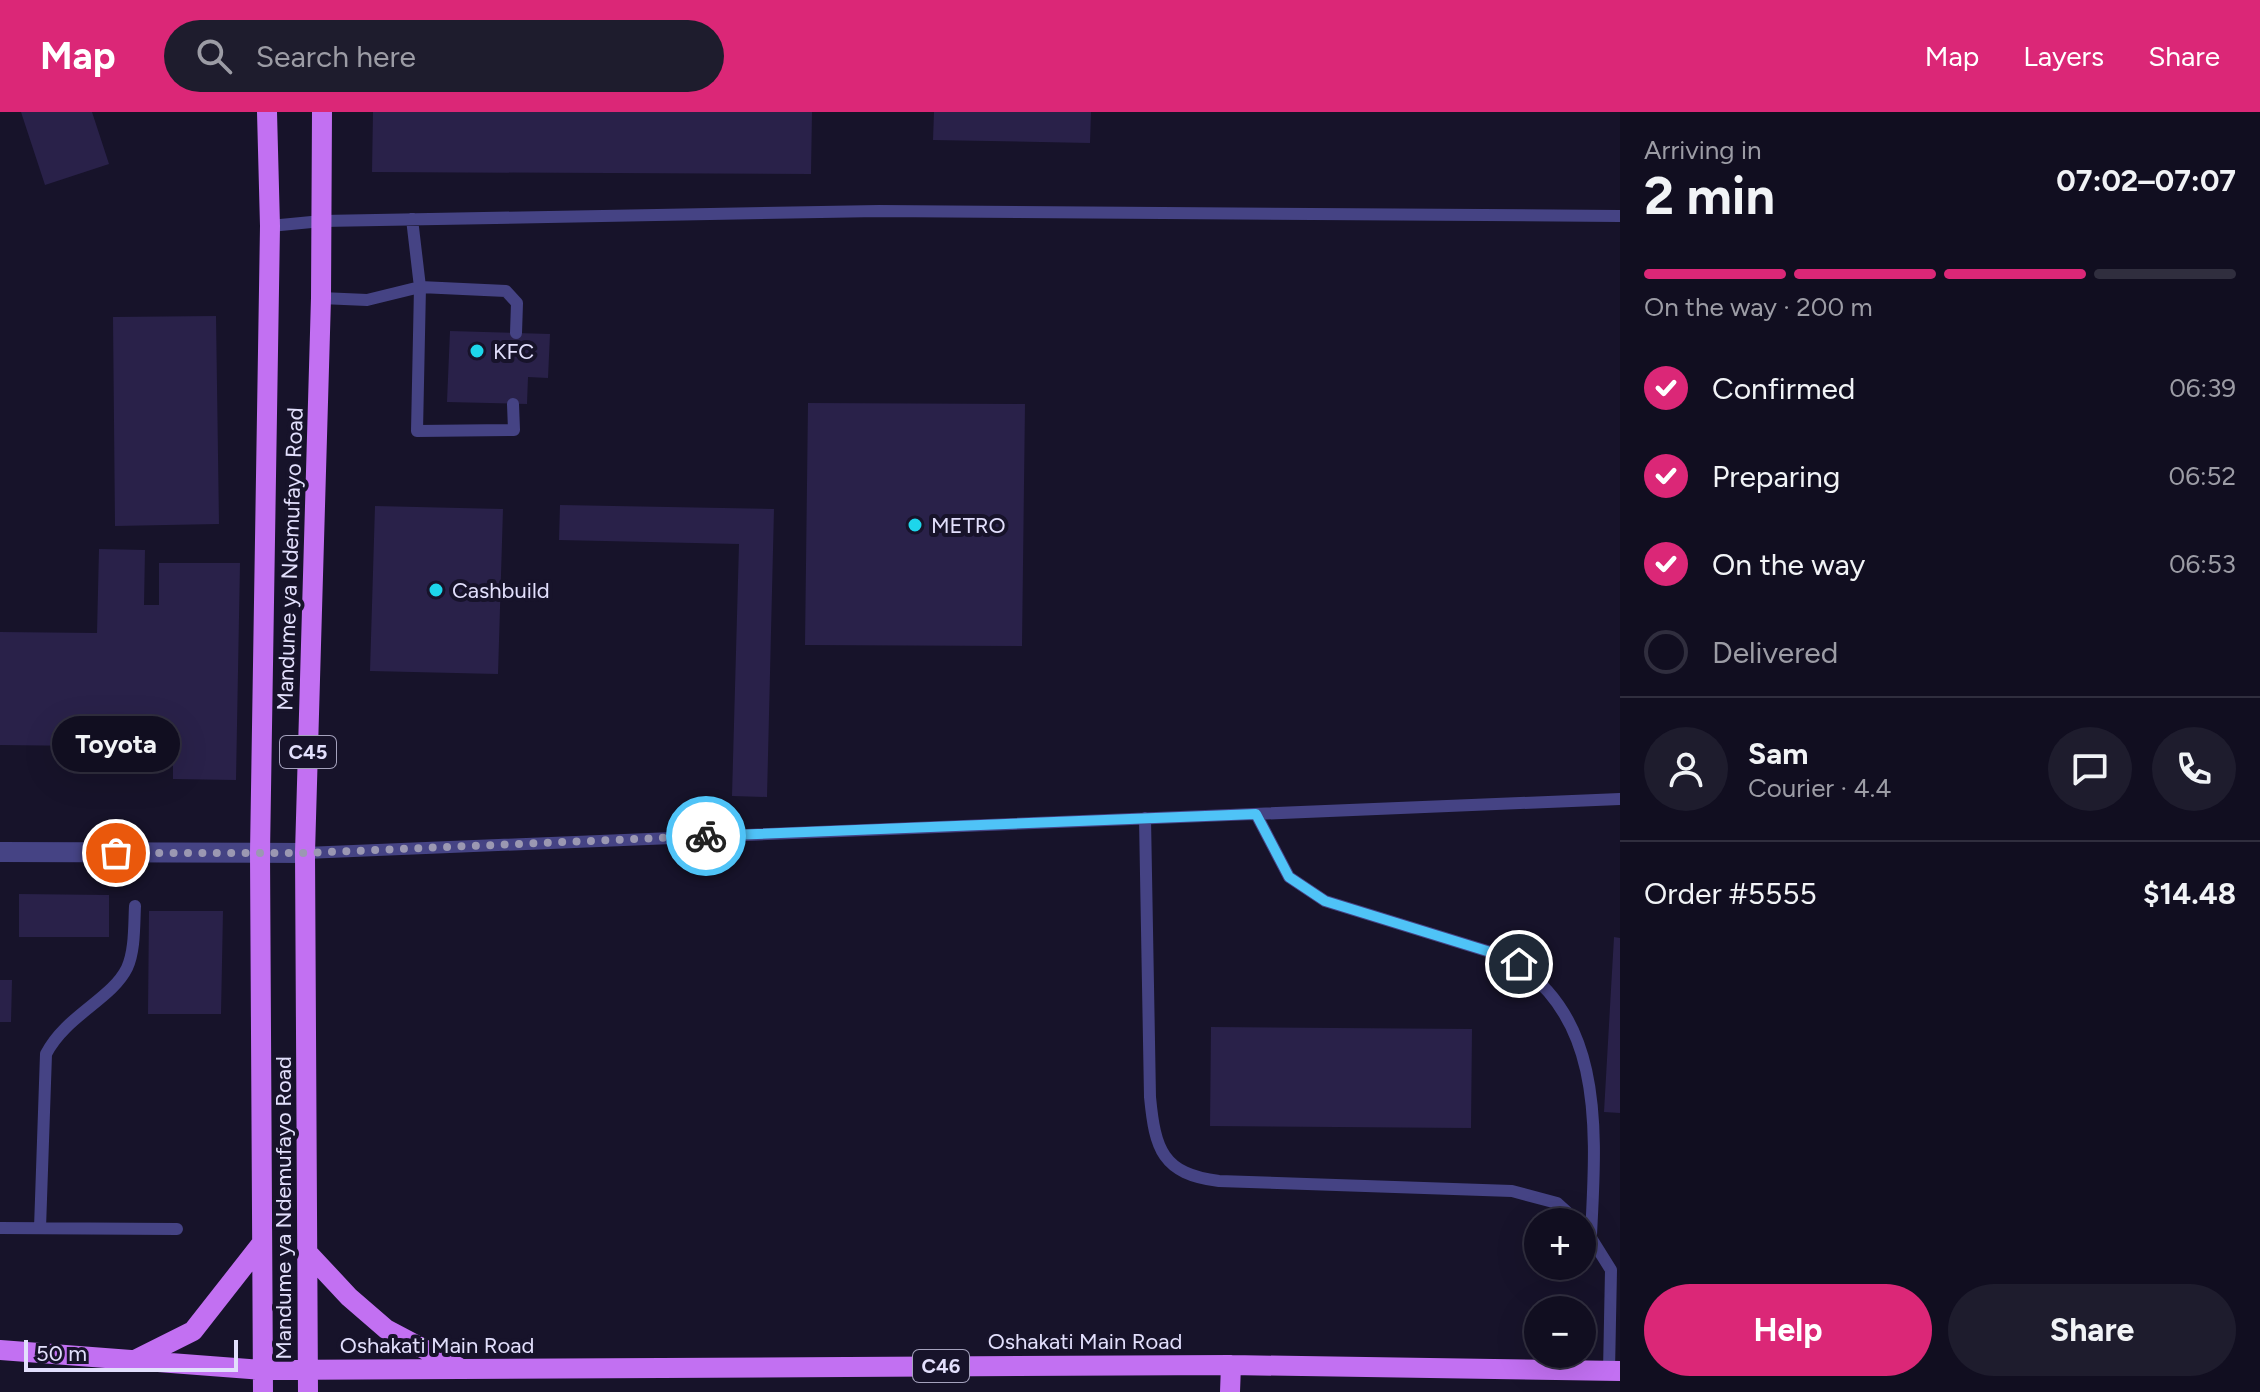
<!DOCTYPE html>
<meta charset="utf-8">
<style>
body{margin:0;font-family:Figtree,sans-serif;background:#1e1c2d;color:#f1f3f6;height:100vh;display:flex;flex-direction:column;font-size:30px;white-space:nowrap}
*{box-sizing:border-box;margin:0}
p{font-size:26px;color:#9c9ca5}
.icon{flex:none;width:44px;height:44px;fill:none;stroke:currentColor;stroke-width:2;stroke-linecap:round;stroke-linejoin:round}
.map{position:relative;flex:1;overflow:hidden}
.sheet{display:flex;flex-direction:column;background:#110e20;width:640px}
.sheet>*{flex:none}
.controls{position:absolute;left:1524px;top:1096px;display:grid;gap:16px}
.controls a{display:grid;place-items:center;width:72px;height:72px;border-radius:50%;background:#110e20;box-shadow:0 8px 32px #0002,0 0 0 2px #302e3e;font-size:40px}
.scale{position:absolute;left:24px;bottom:20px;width:214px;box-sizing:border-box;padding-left:8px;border:4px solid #e2dffc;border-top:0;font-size:22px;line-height:28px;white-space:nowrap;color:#e2dffc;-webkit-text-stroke:6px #17132a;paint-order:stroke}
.pin{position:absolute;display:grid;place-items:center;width:68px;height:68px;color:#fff;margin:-34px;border:4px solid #fff;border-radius:50%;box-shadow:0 2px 8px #0007}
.courier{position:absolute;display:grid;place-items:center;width:80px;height:80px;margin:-40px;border:6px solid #4fc3f7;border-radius:50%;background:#fff;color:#222;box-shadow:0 2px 10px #0007}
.bubble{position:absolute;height:56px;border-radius:28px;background:#110e20;box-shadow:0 8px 32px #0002,0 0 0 2px #302e3e;font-size:26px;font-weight:700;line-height:56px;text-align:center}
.headline em{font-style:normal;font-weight:700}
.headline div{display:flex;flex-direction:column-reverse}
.headline{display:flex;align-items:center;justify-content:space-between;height:136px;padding:0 24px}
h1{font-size:52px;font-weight:700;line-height:60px}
.bar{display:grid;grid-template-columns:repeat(4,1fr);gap:12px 8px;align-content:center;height:96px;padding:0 24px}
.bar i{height:10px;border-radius:6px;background:#302e3e}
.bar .active{background:#db2777}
.bar p{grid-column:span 4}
.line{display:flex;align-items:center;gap:20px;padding:0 24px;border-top:2px solid #302e3e}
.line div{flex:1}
.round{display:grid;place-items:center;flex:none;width:84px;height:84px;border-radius:42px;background:#1e1c2d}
ol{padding:0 24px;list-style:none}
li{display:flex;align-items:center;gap:24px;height:88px}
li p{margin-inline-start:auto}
li .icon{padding:8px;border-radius:50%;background:#db2777;color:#fff;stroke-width:4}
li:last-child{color:#9c9ca5}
li i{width:44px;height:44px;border:4px solid #302e3e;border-radius:50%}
.primary-button{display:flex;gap:16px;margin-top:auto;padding:16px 24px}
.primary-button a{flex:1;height:92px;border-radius:48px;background:#db2777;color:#fff;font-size:32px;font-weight:700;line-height:92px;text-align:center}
.primary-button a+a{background:#1e1c2d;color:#f1f3f6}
header{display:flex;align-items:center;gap:48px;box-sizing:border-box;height:112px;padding:0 40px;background:#db2777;color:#fff}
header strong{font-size:38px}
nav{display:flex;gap:44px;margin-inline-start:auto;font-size:28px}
.search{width:560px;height:72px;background:#1e1c2d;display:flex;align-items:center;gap:20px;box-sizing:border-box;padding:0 28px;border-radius:44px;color:#9c9ca5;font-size:30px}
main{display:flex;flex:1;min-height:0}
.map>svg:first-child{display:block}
.building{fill:#292149}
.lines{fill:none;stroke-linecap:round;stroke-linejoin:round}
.service{stroke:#454384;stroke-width:12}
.minor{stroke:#454384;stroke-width:20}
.primary{stroke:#c270f2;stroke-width:20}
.done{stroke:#9b98b2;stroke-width:8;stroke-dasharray:0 14.4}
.route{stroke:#4fc3f7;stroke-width:10}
.poi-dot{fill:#1dd6eb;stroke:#17132a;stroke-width:3}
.labels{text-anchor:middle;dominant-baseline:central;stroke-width:8;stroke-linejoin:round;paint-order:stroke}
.shield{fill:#17132a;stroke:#a5a2bd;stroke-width:2}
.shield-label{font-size:20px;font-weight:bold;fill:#e2dffc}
.poi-label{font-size:22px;fill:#e2dffc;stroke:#17132a;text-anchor:start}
.street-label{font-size:22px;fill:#e2dffc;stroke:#17132a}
</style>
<header>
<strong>Map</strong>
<div class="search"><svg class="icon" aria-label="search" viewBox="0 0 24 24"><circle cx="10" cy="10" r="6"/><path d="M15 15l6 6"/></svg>Search here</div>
<nav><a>Map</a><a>Layers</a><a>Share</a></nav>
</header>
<main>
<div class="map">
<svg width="1620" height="1280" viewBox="0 0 1620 1280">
<rect width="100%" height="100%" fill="#17132a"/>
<path class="building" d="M21,0H92L109,52L45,73Z
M373,0H812L811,62L372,60Z
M934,0H1091L1090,31L933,28Z
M216,204L219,412L115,414L113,205Z
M450,219L550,222L548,266L528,265L527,292L447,290Z
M808,291L1025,292L1022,534L805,533Z
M560,393L774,397L767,685L732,684L739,432L559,428Z
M375,394L503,397L498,562L370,559Z
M99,437L145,438L144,493H159V451H240L236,668L173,667V635L0,633V520L97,521Z
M19,782L109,783V825H19Z
M149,799H223L221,902H148Z
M1614,825L1620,826V1001L1604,1000Z
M0,868H12L11,910H0Z
M1211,915L1472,917L1471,1016L1210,1014Z"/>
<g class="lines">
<path class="service" d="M412,107L420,175L417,319L514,318L513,292
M270,114L322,109L879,99L1620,104
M321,186L367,188L420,175L506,179L517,191L516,221
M1256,702L1289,765L1325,789L1500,843C1607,896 1596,1021 1591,1123
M1145,706L1150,985C1155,1037 1162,1062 1219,1069L1512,1079L1557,1091L1578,1110
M305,741L1620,687
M0,1116L177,1117
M40,1116L46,942C65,904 112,887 127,856C135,839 134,813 135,794
M1586,1118L1611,1158L1609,1259"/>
<path class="minor" d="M0,740L305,741"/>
<path class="primary" d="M307,1140L349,1185L386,1217L458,1255
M0,1238L262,1258L1231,1253L1620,1259
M135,1248L193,1219L262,1131
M263,1280L260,741L270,114L267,0
M308,1280L305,741L321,186L322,0
M1230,1280L1231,1253"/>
</g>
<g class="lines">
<path class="done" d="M116,741H305L706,724"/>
<path class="route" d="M706,724L1256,702L1289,765L1325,789L1500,843L1519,852"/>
</g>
<g class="poi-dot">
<circle cx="477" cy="239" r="8"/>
<circle cx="915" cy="413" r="8"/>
<circle cx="436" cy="478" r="8"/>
</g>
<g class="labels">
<g class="shield">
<rect x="280" y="624" width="56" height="32" rx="6"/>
<rect x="913" y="1238" width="56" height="32" rx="6"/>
</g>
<g class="shield-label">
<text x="308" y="640">C45</text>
<text x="941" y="1254">C46</text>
</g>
<g class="poi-label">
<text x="493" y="239">KFC</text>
<text x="931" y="413">METRO</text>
<text x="452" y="478">Cashbuild</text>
</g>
<g class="street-label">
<text transform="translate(290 447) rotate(-88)">Mandume ya Ndemufayo Road</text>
<text transform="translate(283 1096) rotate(-90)">Mandume ya Ndemufayo Road</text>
<text x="1085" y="1229">Oshakati Main Road</text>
<text x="437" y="1233">Oshakati Main Road</text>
</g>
</g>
</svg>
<div class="controls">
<a>+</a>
<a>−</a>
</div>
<div class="scale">50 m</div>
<div class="pin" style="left:116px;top:741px;background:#ea580c"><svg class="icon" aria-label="bag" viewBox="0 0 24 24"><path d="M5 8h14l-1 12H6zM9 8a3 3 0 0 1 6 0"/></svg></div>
<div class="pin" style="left:1519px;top:852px;background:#1f2937"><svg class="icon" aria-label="home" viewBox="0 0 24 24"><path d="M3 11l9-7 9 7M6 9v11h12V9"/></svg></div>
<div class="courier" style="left:706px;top:724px"><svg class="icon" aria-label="bike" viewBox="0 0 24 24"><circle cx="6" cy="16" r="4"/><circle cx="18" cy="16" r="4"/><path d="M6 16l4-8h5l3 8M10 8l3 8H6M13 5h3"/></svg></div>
<div class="bubble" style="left:52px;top:604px;width:128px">Toyota</div>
</div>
<section class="sheet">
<div class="headline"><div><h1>2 min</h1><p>Arriving in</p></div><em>07:02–07:07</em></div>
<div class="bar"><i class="active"></i><i class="active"></i><i class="active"></i><i></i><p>On the way · 200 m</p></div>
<ol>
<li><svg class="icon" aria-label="check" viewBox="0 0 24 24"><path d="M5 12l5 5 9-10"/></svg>Confirmed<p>06:39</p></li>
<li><svg class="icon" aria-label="check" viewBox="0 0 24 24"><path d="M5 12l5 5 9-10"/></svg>Preparing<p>06:52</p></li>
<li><svg class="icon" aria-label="check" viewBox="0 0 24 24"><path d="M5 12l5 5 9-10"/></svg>On the way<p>06:53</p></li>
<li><i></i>Delivered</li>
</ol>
<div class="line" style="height:144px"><a class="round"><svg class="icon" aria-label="person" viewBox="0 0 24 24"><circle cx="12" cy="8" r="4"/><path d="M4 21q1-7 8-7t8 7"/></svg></a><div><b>Sam</b><p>Courier · 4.4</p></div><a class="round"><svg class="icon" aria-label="chat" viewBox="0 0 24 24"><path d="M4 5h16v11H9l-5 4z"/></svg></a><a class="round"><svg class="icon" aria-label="phone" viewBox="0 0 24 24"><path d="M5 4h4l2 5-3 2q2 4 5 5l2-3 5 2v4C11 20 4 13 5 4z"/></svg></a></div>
<div class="line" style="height:104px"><div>Order #5555</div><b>$14.48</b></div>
<div class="primary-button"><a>Help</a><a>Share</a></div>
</section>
</main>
